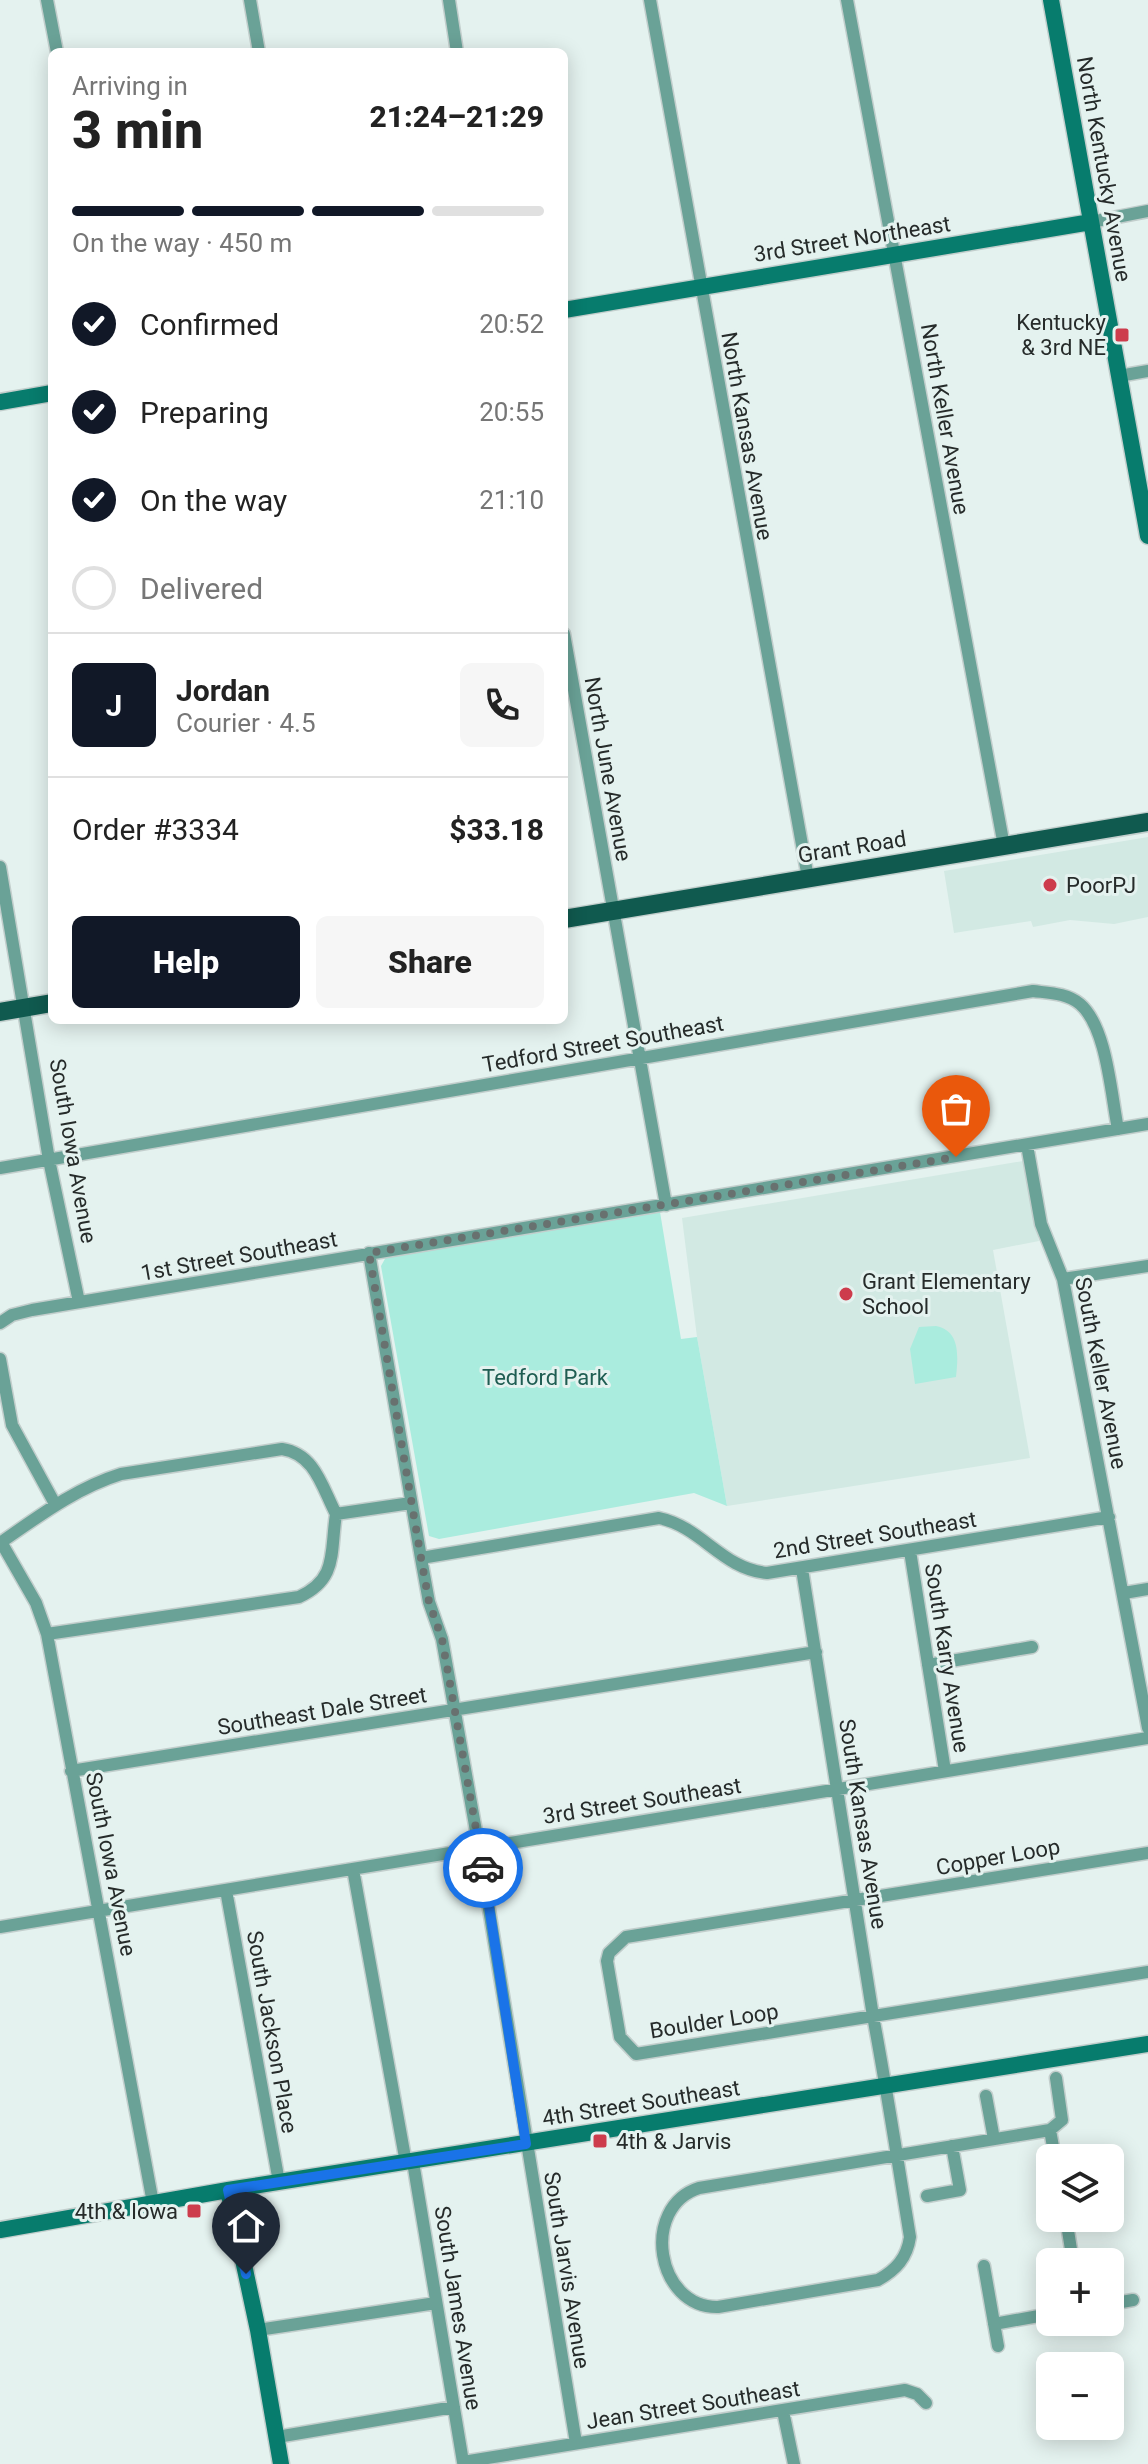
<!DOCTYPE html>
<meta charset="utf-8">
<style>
body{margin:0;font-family:Roboto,sans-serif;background:#f6f6f6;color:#222;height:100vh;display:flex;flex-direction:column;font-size:30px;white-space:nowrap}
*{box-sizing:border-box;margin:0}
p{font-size:26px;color:#767676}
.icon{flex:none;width:44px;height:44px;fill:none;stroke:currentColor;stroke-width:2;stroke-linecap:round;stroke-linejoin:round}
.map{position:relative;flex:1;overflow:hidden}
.details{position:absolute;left:48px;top:48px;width:520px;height:976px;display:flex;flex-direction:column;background:#fff;border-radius:12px;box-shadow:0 4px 20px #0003}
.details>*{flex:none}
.fabs{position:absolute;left:1036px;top:2144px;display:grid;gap:16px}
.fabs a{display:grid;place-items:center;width:88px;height:88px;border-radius:12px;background:#fff;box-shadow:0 4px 20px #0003;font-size:40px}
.pin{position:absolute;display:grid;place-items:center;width:68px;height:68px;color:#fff;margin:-82px -34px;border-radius:50% 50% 50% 0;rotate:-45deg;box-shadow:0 0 8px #0007}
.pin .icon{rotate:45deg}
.courier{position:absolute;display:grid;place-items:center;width:80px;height:80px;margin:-40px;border:6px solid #1a73e8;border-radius:50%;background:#fff;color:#222;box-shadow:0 2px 10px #0007}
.headline em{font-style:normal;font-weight:800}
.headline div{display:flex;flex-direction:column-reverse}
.headline{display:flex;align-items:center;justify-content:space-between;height:136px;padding:0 24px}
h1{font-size:52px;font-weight:800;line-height:60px}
.bar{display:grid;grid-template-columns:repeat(4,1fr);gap:12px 8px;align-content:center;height:96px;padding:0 24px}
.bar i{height:10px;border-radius:6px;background:#e0e0e0}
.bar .on{background:#111827}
.bar p{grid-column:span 4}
.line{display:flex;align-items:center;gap:20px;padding:0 24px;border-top:2px solid #e0e0e0}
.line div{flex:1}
.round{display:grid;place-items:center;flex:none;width:84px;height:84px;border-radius:12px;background:#f6f6f6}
ol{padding:0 24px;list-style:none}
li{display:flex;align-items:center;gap:24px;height:88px}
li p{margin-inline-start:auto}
li .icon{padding:8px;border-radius:50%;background:#111827;color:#fff;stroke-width:4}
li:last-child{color:#767676}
li i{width:44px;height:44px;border:4px solid #e0e0e0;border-radius:50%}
.cta{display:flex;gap:16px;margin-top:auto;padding:16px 24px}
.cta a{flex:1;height:92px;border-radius:12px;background:#111827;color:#fff;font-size:32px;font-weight:800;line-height:92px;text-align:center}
.cta a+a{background:#f6f6f6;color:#222}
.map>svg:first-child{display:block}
.built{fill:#d2e9e3}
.green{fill:#aaecde}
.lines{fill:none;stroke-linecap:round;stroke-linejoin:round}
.street-casing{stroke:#c2cecc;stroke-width:15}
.secondary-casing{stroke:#c2cecc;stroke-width:19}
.primary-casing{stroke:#c2cecc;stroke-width:21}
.street{stroke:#6aa297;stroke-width:12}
.secondary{stroke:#077c6d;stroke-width:16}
.primary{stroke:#105a4f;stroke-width:18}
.done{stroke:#68716f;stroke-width:8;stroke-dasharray:0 14.4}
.route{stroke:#1a73e8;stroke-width:10}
.poi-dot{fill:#cd3c4c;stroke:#e4f2ef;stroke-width:3}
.labels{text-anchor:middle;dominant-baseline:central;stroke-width:6;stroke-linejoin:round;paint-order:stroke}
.street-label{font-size:22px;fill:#262b2a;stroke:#e4f2ef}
.poi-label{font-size:22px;fill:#262b2a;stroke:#e4f2ef;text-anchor:start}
.park-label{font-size:22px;fill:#1f5d52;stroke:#e4f2ef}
</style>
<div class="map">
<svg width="1148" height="2464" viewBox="0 0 1148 2464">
<rect width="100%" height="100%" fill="#e4f2ef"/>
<path class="built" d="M1148,837V917L1114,924L1070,920L1033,927L1031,921L954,933L944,871Z
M1023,1161L1039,1241L993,1250L1030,1458L727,1506L697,1337L682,1218Z"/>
<path class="green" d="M660,1212L681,1339L697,1337L727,1506L694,1493L439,1539L429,1536L381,1266L386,1257Z
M936,1326C961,1331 958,1357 956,1377L915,1384L910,1349L919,1327Z"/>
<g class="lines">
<g class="street-casing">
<path id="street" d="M47,0L57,52
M250,0L259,52
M449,0L457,52
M650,0L808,878
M847,0L1004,846
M1091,222L1148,211
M1119,376L1148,371
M564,634L666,1205
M0,867L49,1160L79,1302
M1027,1145L1041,1224L1063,1279L1148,1728
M0,1168L1033,991C1049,993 1067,993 1080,1004C1107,1027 1111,1095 1118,1129
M369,1253L421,1558L429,1602L442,1639L479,1848L576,2443
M1063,1279L1148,1266
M0,1323L12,1315L32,1310L1148,1124
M0,1359L12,1425L55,1504
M336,1514L411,1503
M1,1542L36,1603L47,1634L153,2203
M0,1543C39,1516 76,1488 121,1474L282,1449C315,1454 322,1487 336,1514
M910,1551L945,1771
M421,1558L659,1518C702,1527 722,1569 767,1573L1109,1517
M802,1569L873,2016C887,2090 898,2163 910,2237C907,2258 896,2270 878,2280L718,2307C656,2308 640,2207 699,2188L1050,2130L1055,2158
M1124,1593L1148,1589
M47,1634L299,1597C338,1579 330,1553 336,1514
M928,1665L1032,1647
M71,1771L816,1652
M1148,1853L626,1937L609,1953L607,1961L620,2037L636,2054L1148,1972
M353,1869L406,2163
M226,1890L279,2182
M0,1927L1148,1738
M986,2096L994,2139
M1050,2130L1062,2120L1056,2078
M413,2162L463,2462L905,2390L917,2394L926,2403
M927,2196L960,2190L952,2146
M1066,2218L1073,2262
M984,2266L998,2346
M1110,2304L1133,2300
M994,2324L1050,2314
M258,2330L436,2303
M783,2411L794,2464
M277,2437L454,2407"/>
</g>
<g class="secondary-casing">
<path id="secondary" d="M1051,0L1148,536
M564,310L1091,222
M0,402L52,393
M228,2190L258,2330L281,2464
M0,2230L228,2190L1148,2044"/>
</g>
<g class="primary-casing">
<path id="primary" d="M564,919L1148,822
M0,1012L52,1003"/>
</g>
<use href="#street" class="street"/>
<use href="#secondary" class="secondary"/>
<use href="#primary" class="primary"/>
</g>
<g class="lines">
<path class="done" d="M483,1868L442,1639L429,1602L421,1558L369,1253L956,1157"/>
<path class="route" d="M246,2274L228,2190L526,2144L483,1868"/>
</g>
<g class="poi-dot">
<rect x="1114" y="327" width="16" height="16" rx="4"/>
<circle cx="1050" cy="885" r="8"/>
<circle cx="846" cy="1294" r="8"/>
<rect x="592" y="2133" width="16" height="16" rx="4"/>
<rect x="186" y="2203" width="16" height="16" rx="4"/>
</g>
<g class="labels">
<g class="street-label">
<text transform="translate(1104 169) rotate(80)">North Kentucky Avenue</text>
<text transform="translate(852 239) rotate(-9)">3rd Street Northeast</text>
<text transform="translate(945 419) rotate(80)">North Keller Avenue</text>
<text transform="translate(747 436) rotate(80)">North Kansas Avenue</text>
<text transform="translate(608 769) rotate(80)">North June Avenue</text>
<text transform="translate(852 847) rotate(-9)">Grant Road</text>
<text transform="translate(603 1044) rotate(-10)">Tedford Street Southeast</text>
<text transform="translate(73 1151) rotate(80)">South Iowa Avenue</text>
<text transform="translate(239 1256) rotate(-10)">1st Street Southeast</text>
<text transform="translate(1101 1373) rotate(79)">South Keller Avenue</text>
<text transform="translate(875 1535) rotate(-9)">2nd Street Southeast</text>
<text transform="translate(947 1658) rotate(81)">South Karry Avenue</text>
<text transform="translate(322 1711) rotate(-9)">Southeast Dale Street</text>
<text transform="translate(642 1801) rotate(-9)">3rd Street Southeast</text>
<text transform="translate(863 1824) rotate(81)">South Kansas Avenue</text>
<text transform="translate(998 1857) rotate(-10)">Copper Loop</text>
<text transform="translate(111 1864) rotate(79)">South Iowa Avenue</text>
<text transform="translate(714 2021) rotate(-9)">Boulder Loop</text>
<text transform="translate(272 2032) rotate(80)">South Jackson Place</text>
<text transform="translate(641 2103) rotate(-9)">4th Street Southeast</text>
<text transform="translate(567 2270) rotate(81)">South Jarvis Avenue</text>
<text transform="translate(458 2308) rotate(81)">South James Avenue</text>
<text transform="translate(693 2405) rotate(-9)">Jean Street Southeast</text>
</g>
<g class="poi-label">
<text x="1106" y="322" text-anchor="end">Kentucky<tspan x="1106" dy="25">&amp; 3rd NE</tspan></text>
<text x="1066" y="885">PoorPJ</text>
<text x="862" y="1281">Grant Elementary<tspan x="862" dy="25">School</tspan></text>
<text x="616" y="2141">4th &amp; Jarvis</text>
<text x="178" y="2211" text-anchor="end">4th &amp; Iowa</text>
</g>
<g class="park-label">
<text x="545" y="1377">Tedford Park</text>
</g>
</g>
</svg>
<div class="fabs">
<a><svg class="icon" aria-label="layers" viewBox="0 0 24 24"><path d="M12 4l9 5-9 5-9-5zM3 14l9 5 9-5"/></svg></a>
<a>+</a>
<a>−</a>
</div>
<div class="pin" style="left:956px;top:1157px;background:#ea580c"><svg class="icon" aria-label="bag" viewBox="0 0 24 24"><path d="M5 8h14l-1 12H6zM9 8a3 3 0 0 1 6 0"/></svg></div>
<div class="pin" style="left:246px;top:2274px;background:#1f2937"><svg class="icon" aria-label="home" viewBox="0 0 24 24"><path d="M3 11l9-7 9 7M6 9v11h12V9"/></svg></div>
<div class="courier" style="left:483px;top:1868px"><svg class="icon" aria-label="car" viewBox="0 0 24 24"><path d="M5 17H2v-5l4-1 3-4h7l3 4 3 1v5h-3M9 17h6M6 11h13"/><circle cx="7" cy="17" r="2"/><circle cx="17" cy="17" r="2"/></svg></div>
<section class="details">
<div class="headline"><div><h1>3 min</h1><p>Arriving in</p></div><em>21:24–21:29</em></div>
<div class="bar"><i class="on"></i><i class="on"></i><i class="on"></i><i></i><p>On the way · 450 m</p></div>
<ol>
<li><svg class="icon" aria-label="check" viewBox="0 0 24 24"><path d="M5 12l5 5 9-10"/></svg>Confirmed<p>20:52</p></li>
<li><svg class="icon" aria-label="check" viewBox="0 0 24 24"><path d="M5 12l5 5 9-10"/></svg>Preparing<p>20:55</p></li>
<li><svg class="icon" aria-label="check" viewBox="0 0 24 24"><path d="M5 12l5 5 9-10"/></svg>On the way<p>21:10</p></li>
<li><i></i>Delivered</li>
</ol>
<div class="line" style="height:144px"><b class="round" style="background:#111827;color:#fff">J</b><div><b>Jordan</b><p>Courier · 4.5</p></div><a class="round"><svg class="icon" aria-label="phone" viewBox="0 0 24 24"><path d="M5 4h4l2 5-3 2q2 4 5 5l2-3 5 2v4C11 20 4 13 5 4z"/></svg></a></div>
<div class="line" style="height:104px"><div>Order #3334</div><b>$33.18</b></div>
<div class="cta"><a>Help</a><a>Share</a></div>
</section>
</div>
